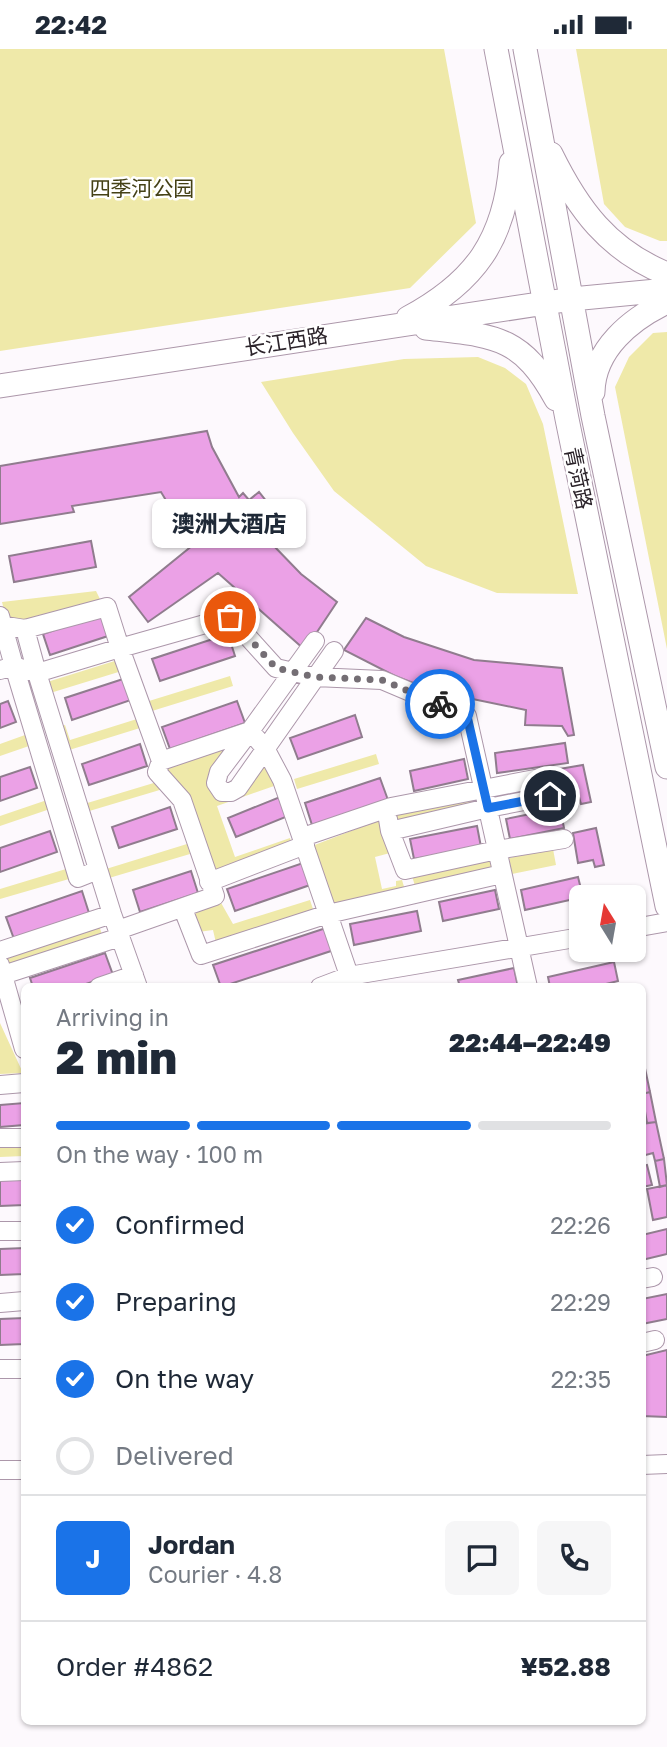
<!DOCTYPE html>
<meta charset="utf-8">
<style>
body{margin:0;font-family:"Golos Text","Noto Sans SC",sans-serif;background:#f6f6f7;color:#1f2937;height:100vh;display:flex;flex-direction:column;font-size:26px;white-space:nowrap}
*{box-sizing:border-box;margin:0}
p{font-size:23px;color:#747a83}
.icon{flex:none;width:38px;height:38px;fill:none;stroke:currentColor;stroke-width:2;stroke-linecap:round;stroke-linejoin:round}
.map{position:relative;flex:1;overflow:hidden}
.side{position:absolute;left:21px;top:934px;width:625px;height:742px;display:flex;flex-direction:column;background:#fff;border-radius:10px;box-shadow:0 2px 5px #0004}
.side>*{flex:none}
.needle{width:46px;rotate:349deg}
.buttons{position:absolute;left:569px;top:836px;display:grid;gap:14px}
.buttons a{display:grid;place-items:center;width:77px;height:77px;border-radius:10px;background:#fff;box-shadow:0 2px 5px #0004;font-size:35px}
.pin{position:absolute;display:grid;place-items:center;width:60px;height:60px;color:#fff;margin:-30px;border:4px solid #fff;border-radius:50%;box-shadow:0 2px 7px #0007}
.courier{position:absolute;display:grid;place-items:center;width:70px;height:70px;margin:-35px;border:5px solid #1a73e8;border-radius:50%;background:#fff;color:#222;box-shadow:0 2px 9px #0007}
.bubble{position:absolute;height:49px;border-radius:10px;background:#fff;box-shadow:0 2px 5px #0004;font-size:23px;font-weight:800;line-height:49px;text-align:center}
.head em{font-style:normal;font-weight:800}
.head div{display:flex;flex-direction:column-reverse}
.head{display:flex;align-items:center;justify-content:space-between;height:119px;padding:0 35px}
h1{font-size:46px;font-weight:800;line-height:52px}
.bar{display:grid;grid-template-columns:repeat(4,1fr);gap:10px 7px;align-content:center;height:84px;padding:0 35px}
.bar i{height:9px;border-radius:5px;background:#e0e1e3}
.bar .active{background:#1a73e8}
.bar p{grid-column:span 4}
.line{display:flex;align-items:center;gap:18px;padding:0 35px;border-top:2px solid #e0e1e3}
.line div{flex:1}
.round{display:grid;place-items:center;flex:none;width:74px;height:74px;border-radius:10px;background:#f6f6f7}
ol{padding:0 35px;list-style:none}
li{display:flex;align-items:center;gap:21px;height:77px}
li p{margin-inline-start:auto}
li .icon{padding:7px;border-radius:50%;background:#1a73e8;color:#fff;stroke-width:4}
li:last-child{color:#747a83}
li i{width:38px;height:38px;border:4px solid #e0e1e3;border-radius:50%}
.status{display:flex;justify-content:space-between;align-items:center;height:49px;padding:0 35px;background:#fff;direction:ltr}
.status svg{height:19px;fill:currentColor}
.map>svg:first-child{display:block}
.green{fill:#efe9a9}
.building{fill:#eba1e6;stroke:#907c8e;stroke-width:2}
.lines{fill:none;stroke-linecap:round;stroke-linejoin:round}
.minor-casing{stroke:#ac97aa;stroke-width:20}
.major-casing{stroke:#ac97aa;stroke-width:25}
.minor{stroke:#fff;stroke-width:18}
.major{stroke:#fff;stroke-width:23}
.done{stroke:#746e74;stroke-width:7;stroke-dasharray:0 12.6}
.route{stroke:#1a73e8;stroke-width:9}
.labels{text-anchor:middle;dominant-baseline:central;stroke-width:5;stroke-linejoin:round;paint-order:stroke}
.park-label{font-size:21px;fill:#454116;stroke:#fff}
.street-label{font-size:21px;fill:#2b232a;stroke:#fff}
</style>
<div class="status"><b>22:42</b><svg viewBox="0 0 49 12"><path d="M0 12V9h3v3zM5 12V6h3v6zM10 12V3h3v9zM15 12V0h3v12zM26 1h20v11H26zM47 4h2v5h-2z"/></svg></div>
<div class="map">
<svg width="667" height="1698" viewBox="0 0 667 1698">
<rect width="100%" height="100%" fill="#fdf9fd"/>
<path class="green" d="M0,0H444L476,174L410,239L0,302Z
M576,0H667V192H660L625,178L604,155Z
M667,283V600L615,338L629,308L653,284Z
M478,308L505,319L526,335L543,375L578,545L497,544L426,517L334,442L293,384L261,333L404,310Z
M96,542L102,554L30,574L6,569L2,553Z
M121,610L125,621L47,645L44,634Z
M230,627L233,637L152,662L149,652Z
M137,670L140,679L66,702L58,678L65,676L70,691Z
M25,686L29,697L0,707V695Z
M226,699L223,750L245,745L265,713L274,737L217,757L235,808L290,789L292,795L215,822L165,719Z
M376,705L379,715L297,740L294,730Z
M157,733L163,740L86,763L84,755Z
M479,744L481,755L398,774L396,764Z
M47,751L50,760L0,777V767Z
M382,770L390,804L375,808L382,840L396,837V832L402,831L405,841L333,854L312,797Z
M187,795L190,805L109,829L106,820Z
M553,800L556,816L512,825L509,809Z
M495,809L498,819L415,837L412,827Z
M66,820L69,830L0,850V840Z
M310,851L314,863L216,894L213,881L198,883L195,861L220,852L233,875Z
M99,876L102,886L9,917L6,908Z
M0,974L23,1024L0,1025Z
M0,1098H24V1107L0,1108Z"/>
<path class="building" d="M207,382L212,398L239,448L243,444L249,451L259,443L282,472L271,483L277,491L272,495L301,525L337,553L305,601L218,524L148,573L129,548L193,496L161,443L72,457L74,463L0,475V417Z
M91,492L96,518L14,533L9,507Z
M101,565L108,587L50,606L43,585Z
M366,569L404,588L474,611L562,619L574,686L568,687L562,677L525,676L526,661L434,642L395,627L344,601Z
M228,585L235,607L160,632L152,610Z
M123,630L131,651L72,671L65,649Z
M8,652L16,673L0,679V655Z
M237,652L245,674L170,700L162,678Z
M355,666L362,688L298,710L290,689Z
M565,694L568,714L497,724L495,704Z
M140,695L147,717L89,736L82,715Z
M464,710L468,730L414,742L410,722Z
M583,716L591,753L581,755L579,748L564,750L559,720Z
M30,718L37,739L0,752V728Z
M380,729L388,751L312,776L305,754Z
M280,748L288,767L236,788L228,769Z
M170,758L177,780L119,799L112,778Z
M560,759L564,779L510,790L506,770Z
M477,777L481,798L414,810L410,790Z
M596,779L604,816L595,818L593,811L578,814L573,784Z
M50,782L57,803L0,823V799Z
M303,814L310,836L235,862L227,840Z
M191,822L198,844L140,863L133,841Z
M578,828L583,848L525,861L521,841Z
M495,841L499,860L443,872L439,853Z
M82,842L89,864L14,890L6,868Z
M417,862L421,882L354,896L350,875Z
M326,879L334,901L221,938L213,916Z
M105,904L113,926L77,938H33L30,929Z
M614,913L618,932L594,938H550L548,928Z
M514,919L518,938H460L458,931Z
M642,1005L650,1043L642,1045Z
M650,1043L656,1073L647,1074L642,1045Z
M24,1054V1076L0,1078V1056Z
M656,1073L664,1110L655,1112L653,1104L642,1107V1075Z
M664,1110L667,1136L660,1138L655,1112Z
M647,1116L652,1136L642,1138V1117Z
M24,1130V1156L0,1157V1131Z
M667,1136V1168L653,1171L647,1140Z
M667,1180V1205L642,1211V1186Z
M24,1199V1225L0,1226V1200Z
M667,1245V1270L642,1275V1250Z
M24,1269V1295L0,1296V1270Z
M667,1301V1368L642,1367V1307Z"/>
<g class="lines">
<g class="minor-casing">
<path id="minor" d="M0,567L14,617L0,621
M0,576L25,580L107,558L120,599L230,568L276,619L315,628L382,631L467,667L528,938
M25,580L37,624L120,599L161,712L250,682L315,592
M334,602L238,739L231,743H222L216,734L219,723L250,682L265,699L282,731L353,938
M388,770L390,782L488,759L550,747
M390,782L405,821L497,801L564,790
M303,788L391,758L545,728
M98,821L78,829L14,617L37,624L112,865L138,938
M209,833L305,796
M183,860L201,906L328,865L502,825
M634,879L667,873
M118,881L215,847L182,751L157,723L161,712
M0,902L112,865
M0,916L24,1000
M3,926L120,888
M99,938L134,926
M320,938L349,927L581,888
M0,1036L24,1034
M0,1089H24
M0,1123L24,1122
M0,1182H24
M642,1230L653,1228
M0,1254L24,1252
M642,1294L655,1291
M0,1320H24
M642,1416L667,1415
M0,1421H24"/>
</g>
<g class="major-casing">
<path id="major" d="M496,0L567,370L667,857
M525,0L593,367L667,718
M551,105C578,160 608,201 667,225
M408,269C475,233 505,191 511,114
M426,279C494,287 521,286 556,350
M0,337L572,250L667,241
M593,343C594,300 631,270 667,253"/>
</g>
<use href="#minor" class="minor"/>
<use href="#major" class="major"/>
</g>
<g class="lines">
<path class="done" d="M230,568L276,619L315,628L382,631L440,655"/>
<path class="route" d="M440,655L467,667L488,759L550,747"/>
</g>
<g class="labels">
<g class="park-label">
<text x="142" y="139">四季河公园</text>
</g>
<g class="street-label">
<text transform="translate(286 292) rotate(-9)">长江西路</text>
<text transform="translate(579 429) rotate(78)">青菏路</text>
</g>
</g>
</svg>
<div class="buttons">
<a><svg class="needle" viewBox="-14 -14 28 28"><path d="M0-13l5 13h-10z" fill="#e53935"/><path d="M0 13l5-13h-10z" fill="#747a83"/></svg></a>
</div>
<div class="pin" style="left:230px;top:568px;background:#ea580c"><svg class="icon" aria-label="bag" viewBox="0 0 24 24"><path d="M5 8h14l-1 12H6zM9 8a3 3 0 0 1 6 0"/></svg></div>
<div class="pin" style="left:550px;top:747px;background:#1f2937"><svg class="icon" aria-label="home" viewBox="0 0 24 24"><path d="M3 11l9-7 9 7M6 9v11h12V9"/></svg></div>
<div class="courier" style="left:440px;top:655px"><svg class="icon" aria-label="bike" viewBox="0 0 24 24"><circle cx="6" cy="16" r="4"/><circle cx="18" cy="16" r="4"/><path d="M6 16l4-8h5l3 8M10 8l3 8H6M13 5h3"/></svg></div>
<div class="bubble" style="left:152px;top:450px;width:154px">澳洲大酒店</div>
<section class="side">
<div class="head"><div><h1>2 min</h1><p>Arriving in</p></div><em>22:44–22:49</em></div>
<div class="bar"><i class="active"></i><i class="active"></i><i class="active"></i><i></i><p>On the way · 100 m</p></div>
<ol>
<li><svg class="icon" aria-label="check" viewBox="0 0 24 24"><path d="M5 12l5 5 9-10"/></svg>Confirmed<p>22:26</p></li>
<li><svg class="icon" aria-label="check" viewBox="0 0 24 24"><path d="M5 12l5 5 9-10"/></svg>Preparing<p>22:29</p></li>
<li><svg class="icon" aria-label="check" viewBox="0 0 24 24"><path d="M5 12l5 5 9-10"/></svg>On the way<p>22:35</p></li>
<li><i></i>Delivered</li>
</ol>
<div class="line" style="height:126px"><b class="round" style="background:#1a73e8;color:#fff">J</b><div><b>Jordan</b><p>Courier · 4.8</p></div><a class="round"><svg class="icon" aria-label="chat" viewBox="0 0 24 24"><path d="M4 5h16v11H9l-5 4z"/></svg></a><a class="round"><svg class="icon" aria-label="phone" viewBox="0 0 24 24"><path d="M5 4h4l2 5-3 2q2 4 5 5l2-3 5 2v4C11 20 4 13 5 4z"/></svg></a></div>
<div class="line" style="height:91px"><div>Order #4862</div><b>¥52.88</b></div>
</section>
</div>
